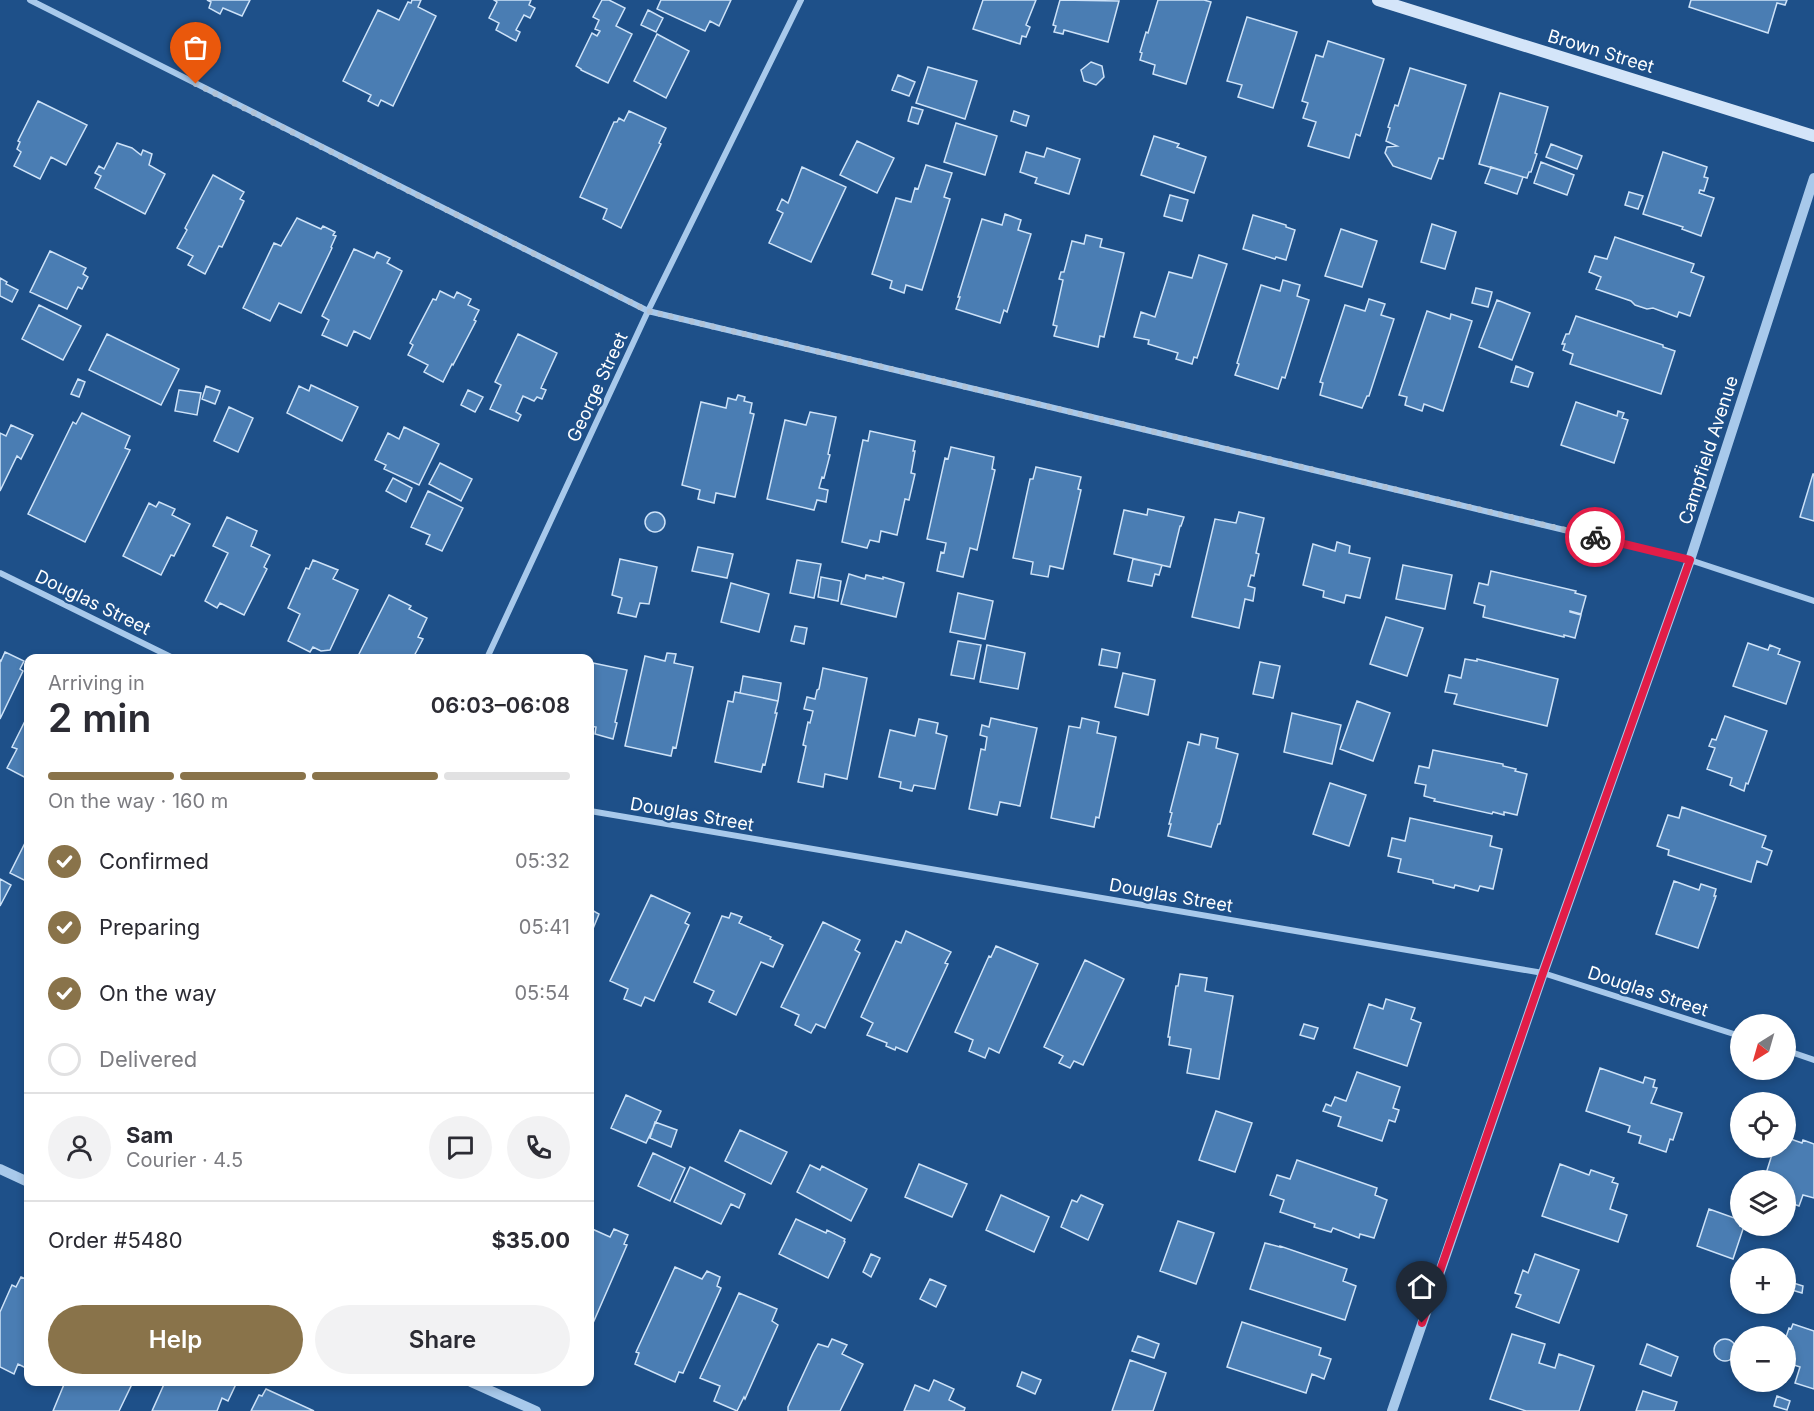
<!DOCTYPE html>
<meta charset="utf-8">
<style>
body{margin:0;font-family:Inter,sans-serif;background:#f2f2f3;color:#2b2b33;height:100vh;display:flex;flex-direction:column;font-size:22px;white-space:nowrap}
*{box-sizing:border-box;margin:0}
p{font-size:20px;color:#7c7c81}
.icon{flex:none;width:33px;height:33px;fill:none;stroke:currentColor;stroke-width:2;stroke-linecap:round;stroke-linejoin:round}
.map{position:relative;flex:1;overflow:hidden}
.drawer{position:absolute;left:24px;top:654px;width:570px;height:732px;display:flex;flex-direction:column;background:#fff;border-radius:12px;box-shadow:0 3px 9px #0003}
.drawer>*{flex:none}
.needle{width:39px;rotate:217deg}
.controls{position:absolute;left:1730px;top:1014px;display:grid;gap:12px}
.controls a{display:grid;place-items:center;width:66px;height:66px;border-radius:50%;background:#fff;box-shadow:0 3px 9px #0003;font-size:30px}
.pin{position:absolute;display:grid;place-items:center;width:51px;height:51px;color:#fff;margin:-62px -26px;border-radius:50% 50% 50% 0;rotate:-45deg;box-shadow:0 0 6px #0007}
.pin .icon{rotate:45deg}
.courier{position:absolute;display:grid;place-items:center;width:60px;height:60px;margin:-30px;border:4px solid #e11d48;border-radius:50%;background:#fff;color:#222;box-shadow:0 2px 8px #0007}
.overview em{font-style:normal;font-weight:600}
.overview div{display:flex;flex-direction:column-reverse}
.overview{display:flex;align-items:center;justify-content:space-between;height:102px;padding:0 24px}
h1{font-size:39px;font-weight:600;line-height:45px}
.bar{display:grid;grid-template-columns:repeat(4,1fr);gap:9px 6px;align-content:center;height:72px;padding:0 24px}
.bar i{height:8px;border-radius:4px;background:#e1e1e2}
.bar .on{background:#89734a}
.bar p{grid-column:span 4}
.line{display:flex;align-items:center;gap:15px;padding:0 24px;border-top:2px solid #e1e1e2}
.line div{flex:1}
.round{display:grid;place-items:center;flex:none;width:63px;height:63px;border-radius:32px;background:#f2f2f3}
ol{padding:0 24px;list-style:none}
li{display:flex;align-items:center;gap:18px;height:66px}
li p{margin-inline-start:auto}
li .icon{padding:6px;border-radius:50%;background:#89734a;color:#fff;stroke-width:4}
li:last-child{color:#7c7c81}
li i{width:33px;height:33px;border:3px solid #e1e1e2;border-radius:50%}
.cta{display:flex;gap:12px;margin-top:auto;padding:12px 24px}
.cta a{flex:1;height:69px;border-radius:36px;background:#89734a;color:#fff;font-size:24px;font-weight:600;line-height:69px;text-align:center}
.cta a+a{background:#f2f2f3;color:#2b2b33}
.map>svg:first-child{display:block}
.building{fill:#4a7db3;stroke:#cde2f8;stroke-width:1.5}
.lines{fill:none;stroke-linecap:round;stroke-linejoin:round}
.minor{stroke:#a8c9eb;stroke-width:6}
.tertiary{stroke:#a8c9eb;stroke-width:10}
.secondary{stroke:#d4e5f9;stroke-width:12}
.done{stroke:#b0c2d6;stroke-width:6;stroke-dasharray:0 10.8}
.route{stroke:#e11d48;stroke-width:8}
.labels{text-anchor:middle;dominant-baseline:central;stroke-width:4.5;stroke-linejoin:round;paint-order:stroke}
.street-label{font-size:18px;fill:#fff;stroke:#1e5089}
</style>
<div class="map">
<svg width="1814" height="1411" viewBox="0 0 1814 1411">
<rect width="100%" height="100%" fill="#1e5089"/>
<path class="building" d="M207,0H250L242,16L223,8L220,14L209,8L211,2Z
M412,0H421L418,7L436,16L393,106L381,100L378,106L368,101L371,95L343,81L378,10L399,20L408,2L411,3Z
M494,0H531L529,5L535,8L530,18L524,15L516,30L520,32L516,41L496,30L499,23L489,18L497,2Z
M602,0H609L625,8L616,26L632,34L608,83L581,70V69L576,66L592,33L597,36L600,31L595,29L599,20L593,17Z
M661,0H731L719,26L710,21L705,31L657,9Z
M983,0H1036L1026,25L1030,27L1026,37L1022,36L1020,44L973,29Z
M1060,0L1119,1L1108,42L1064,30L1063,34L1054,32L1056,26L1053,25Z
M1158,0H1204L1211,2L1186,84L1153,74L1155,65L1140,60L1142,53L1140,52L1146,32L1148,33Z
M1691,0H1787L1785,5L1777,3L1768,33L1689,7Z
M648,10L663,18L656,32L641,25Z
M1247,17L1297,32L1273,108L1238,97L1242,85L1227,81Z
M657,34L689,51L666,98L634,81Z
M1328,41L1384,59L1360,136L1356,134L1349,158L1308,146L1316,122L1303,118L1308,103L1302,101L1316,55L1323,57Z
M1091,62L1102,66L1104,77L1096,85L1084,81L1081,70Z
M928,67L977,81L965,119L916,103Z
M1410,68L1466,85L1443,159L1439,158L1431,179L1393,166L1385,153L1387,147L1397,146L1386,141L1390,128L1388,127L1395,105L1398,106Z
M898,75L915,82L909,96L892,90Z
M1500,93L1548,107L1535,153L1537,154L1531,172H1529L1527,178L1479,164Z
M38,101L87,125L66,165L51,157L40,179L14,166L21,152L17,149L20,142L18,141Z
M912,107L923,110L918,124L908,121Z
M629,111L666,128L659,143L661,144L621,228L603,219L607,209L580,197L614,122H617L619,118L624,121Z
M1014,111L1029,116L1026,126L1011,121Z
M956,123L997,136L985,175L944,162Z
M1154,136L1179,144L1177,147L1206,157L1194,193L1141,175Z
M857,141L894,158L877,193L840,175Z
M117,143L132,148L141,155L143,150L152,154L149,165L165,174L145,214L95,188L101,176L95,173L99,166L104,169Z
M1551,144L1582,156L1577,169L1546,157Z
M1047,148L1080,159L1069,194L1035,183L1037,178L1020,172L1026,152L1044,157Z
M1663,152L1707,167L1704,177L1708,178L1704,191L1700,190L1699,193L1714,198L1701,236L1682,229L1683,227L1643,214Z
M1541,162L1574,175L1567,195L1534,183Z
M926,165L952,173L944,197L950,199L922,290L906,285L904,293L890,288L892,281L872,274L896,198L911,202L915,188L918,189Z
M802,167L846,187L811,262L769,243L783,213L777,210L782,199L788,203Z
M1491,167L1523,177L1517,194L1485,183Z
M213,175L244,192L240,199L244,201L222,247L219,246L205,274L188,265L193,256L177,248L187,230L185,228Z
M1629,192L1643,196L1638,209L1625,205Z
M1170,195L1188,200L1182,221L1164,216Z
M1005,214L1021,220L1018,230L1031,234L1007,312L1004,310L1000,323L956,309L960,297H958L982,219L1002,225Z
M1253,215L1286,225V227L1295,230L1286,260L1276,257L1275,259L1243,249Z
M297,218L321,229L323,226L335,232L333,235L336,236L331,247L332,248L301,313L279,303L270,321L243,308L274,243L281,246Z
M1432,224L1456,232L1445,269L1421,262Z
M1341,229L1377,241L1362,287L1325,276Z
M1086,235L1102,239L1100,247L1124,253L1104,337L1100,336L1098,347L1054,336L1057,326L1053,325L1063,280L1059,279L1061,272H1064L1072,241L1084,244Z
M1615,237L1694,264L1691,272L1704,277L1690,316L1679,312L1677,317L1653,308L1647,309L1635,305L1631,301L1596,289L1601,277L1589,272L1595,256L1607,259Z
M354,249L374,258L377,252L390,258L387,263L402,271L370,339L354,331L347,346L322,335L329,320L322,316Z
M50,251L86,268L83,274L88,277L82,289L78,287L67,309L30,292Z
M1199,255L1227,264L1197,358L1194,357L1192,364L1176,359L1178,353L1148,344L1149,340L1134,337L1141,312L1155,317L1169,272L1192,278Z
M0,278L7,282L6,284L18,290L12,302L0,296Z
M1283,280L1300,285L1297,296L1309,300L1285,378L1282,377L1278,389L1235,375L1239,364L1237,363L1261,285L1280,291Z
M1476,288L1492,292L1488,307L1472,303Z
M440,291L454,298L457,292L471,299L468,305L479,310L474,320L476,321L453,365L452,364L443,382L424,372L428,365L408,355L413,345L410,343L433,299L436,300Z
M1369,299L1385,304L1381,315L1394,319L1369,396H1367L1362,408L1320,395L1323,383L1320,382L1345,305L1365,311Z
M1497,300L1530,313L1512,360L1479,347Z
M39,305L81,326L63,360L22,339Z
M1427,311L1450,319L1451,314L1472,321L1443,411L1424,404L1422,411L1405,405L1407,397L1399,395Z
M1576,316L1663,345V347L1675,351L1661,394L1570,364L1573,354L1563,350L1565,344H1562L1566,334H1569Z
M107,334L179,369L161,405L89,370Z
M518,334L557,353L541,388L546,390L542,399L537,397L534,401L523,396L516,412L521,415L518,421L490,409L501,385L495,382Z
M1516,366L1533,373L1528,387L1511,382Z
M78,379L85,382L79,397L71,394Z
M311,385L358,407L342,441L287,413L299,386L309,391Z
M206,386L220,391L215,404L202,399Z
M179,390L201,393L197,415L175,411Z
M468,390L483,397L475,412L461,405Z
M738,395L745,397L744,401L752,403L750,413L754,414L735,497L716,493L714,503L698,499L700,490L682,485L701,402L726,408L728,398L736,400Z
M1576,402L1617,416L1618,411L1624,413L1622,418L1628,420L1614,463L1561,445Z
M229,407L253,418L238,452L214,441Z
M810,412L836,417L828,454L830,455L824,478L822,477L819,488L828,490L826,502L817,500L814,510L767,499L785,420L806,425Z
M82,413L130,436L125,448L130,450L85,542L28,514L73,422L76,424Z
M11,425L33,435L21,459L17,456L0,491V433L6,436Z
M404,427L439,444L419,485L384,469L386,465L375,460L388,433L399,439Z
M870,431L915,441L913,451H915L911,473L915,474L909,500L905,499L897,535L881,531L879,542L870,540L867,548L842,542L863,440L868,441Z
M951,447L994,457L992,469L995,470L977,550L970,548L963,577L937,571L941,552L944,553L946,543L927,539L945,458L948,459Z
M440,463L472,479L461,501L429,484Z
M1036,467L1081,477L1078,489L1081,490L1063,569L1050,566L1048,577L1031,574L1033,562L1013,558L1030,479H1033Z
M1813,474H1814V521L1800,517Z
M393,478L412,488L406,502L386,491Z
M428,491L463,508L442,551L426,544L430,535L411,527Z
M159,502L175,509L172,515L190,524L174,556L171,555L161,575L123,556L149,503L156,507Z
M1148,509L1184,517L1181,526H1180L1170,567L1114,554L1124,510L1147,515Z
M645 522a10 10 0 1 1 20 0a10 10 0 1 1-20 0Z
M1239,512L1264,518L1256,553L1259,554L1254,576L1251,575L1248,586L1255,588L1253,601L1245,599L1239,628L1192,617L1215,519L1236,523Z
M227,517L257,531L251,546L270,555L264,567L267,569L244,615L220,603L217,608L205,601L228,553L213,546Z
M1337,542L1350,546L1349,553L1370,558L1360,598L1346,595L1344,603L1323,597L1324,591L1303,585L1313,544L1335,551Z
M698,547L733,554L727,578L692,571Z
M620,559L657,567L649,604L640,603L636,617L618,613L622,598L612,595Z
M1133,559L1162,565L1159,575L1155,574L1152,586L1128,581Z
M313,560L338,570L333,579L358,590L330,650L321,651L313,647L310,652L288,641L300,614L288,608L306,568L309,569Z
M797,560L821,564L814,598L790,593Z
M1403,565L1452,575L1445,609L1396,599Z
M1491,571L1576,591L1575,593L1586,596L1581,614L1570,611V612L1581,615L1575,638L1564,635V637L1483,617L1485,606L1474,603L1479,583L1488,585Z
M849,574L865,579L866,575L883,579V577L904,583L896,617L841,604Z
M821,577L841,581L838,601L818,597Z
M731,583L769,594L759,632L721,622Z
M958,593L993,601L985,639L950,632Z
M389,595L411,606L409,609L427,618L418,637L423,639L413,658H357Z
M1386,617L1423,628L1407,676L1370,664Z
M795,626L807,628L804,644L791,641Z
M958,641L981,645L974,679L951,675Z
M1748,643L1768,650L1770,645L1780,649L1778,654L1800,662L1786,704L1733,686Z
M987,645L1025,653L1018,689L980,682Z
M1102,649L1120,653L1117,668L1099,665Z
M5,652L24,661L20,669L23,671L0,719V660L1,661Z
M667,653L676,654L674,663L693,667L676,748L673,747L671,756L625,746L645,656L665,661Z
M1465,659L1477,661V659L1558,679L1547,726L1454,704L1457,694L1445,692L1449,675L1461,678Z
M1260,662L1280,666L1273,698L1253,694Z
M593,663L627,670L615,722L617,723L613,739L595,734L596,727L590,726V674Z
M823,668L867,678L847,779L825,774L823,787L798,782L806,746L803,745L808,722L810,723L813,711L804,709L807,697L815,699L817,690L819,689Z
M1123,673L1155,680L1148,715L1115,707Z
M743,676L781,683L778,701L740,693Z
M735,692L778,701L775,713H777L765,765L763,764L761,772L715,762L728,701L733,702Z
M1357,701L1390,713L1373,761L1340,749Z
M1292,713L1341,725L1332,764L1284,752Z
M28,715V779L7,768L17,749L12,747Z
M1725,716L1767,731L1748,784L1746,783L1744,791L1730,785L1732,778L1707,769L1715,748L1709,746L1712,739L1716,740Z
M991,718L1037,728L1020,806L1000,802L997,815L969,809L981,749L985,750L987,737L980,735L982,725L989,727Z
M1082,718L1099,722L1097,733L1116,737L1099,818L1096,817L1094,827L1051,818L1069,726L1080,728Z
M919,719L938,723L936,733L947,736L935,789L914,785L912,791L900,788L901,782L879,777L890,730L915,736Z
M1201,734L1218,738L1216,748L1238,754L1220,824H1218L1211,847L1168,836L1171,824H1169L1172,813L1170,812L1188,742L1199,745Z
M1433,750L1503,764V766L1516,769L1515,771L1527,774L1517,815L1504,812V815L1493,812L1492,814L1434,801L1435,799L1424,796L1426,785L1415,783L1419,766L1429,768Z
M1330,783L1366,795L1349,846L1313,834Z
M1682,807L1766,836L1762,847L1772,851L1767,865L1757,861L1751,882L1668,855L1669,850L1657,846L1668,815L1679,818Z
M1410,818L1492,836L1490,846L1502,849L1493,889L1480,886L1478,891L1455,885L1454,888L1433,883V880L1398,872L1401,859L1388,856L1392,838L1405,841Z
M28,837V882L10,873Z
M0,879L11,885L0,906Z
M1674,881L1699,890L1701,884L1716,889L1714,896H1716L1698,948L1656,934Z
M651,895L690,913L685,923L689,925L654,1001L645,997L641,1006L624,999L628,989L610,981Z
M590,909L599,914L590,936Z
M731,913L742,917L739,923L771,937L770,939L783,945L773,967L761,962L736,1015L709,1002L714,991L694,982L722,916L729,918Z
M823,922L860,940L855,950L860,953L825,1028L816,1024L811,1033L795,1025L799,1015L781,1007Z
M906,931L951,952L945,963L948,964L907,1052L896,1047L895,1050L886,1046L887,1043L867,1035L873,1023L861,1017L896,941L901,943Z
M996,946L1038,964L999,1053L989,1048L985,1058L969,1051L973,1040L955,1032L989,956L991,957Z
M1085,960L1124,979L1083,1065L1074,1061L1070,1068L1059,1063L1063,1056L1044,1047Z
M1180,974L1207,978L1205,991L1233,996L1219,1079L1187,1073L1191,1049L1169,1045L1170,1037H1168L1176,986H1178Z
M1386,999L1415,1008L1411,1019L1421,1023L1407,1066L1354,1048L1369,1004L1383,1009Z
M1304,1024L1318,1028L1314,1039L1300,1035Z
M1600,1068L1643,1083L1645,1077L1655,1080L1653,1087L1657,1088L1651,1103L1682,1113L1673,1140L1670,1139L1666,1152L1639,1143L1641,1136L1628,1132L1630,1126L1586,1111Z
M1357,1072L1400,1087L1393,1108L1399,1110L1395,1122L1389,1120L1382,1141L1338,1126L1341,1117L1323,1111L1326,1104L1331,1106L1335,1097L1346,1101Z
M626,1095L661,1111L646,1143L611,1128Z
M1216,1111L1252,1123L1235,1172L1199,1160Z
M655,1122L677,1130L671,1147L650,1138Z
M740,1130L787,1152L771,1184L725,1161Z
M1785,1137L1802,1143L1803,1140L1814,1144V1198L1803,1195L1799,1206L1785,1201V1180H1764L1774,1148H1785Z
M653,1153L685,1168L670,1201L638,1186Z
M1297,1160L1377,1188L1375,1195L1387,1200L1374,1238L1360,1234L1359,1238L1333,1228L1331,1232L1314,1227L1315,1224L1280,1212L1284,1200L1270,1195L1277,1175L1290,1179Z
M919,1164L967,1184L952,1217L905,1197Z
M1560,1164L1589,1175L1591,1170L1614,1178L1612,1182L1618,1184L1610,1209L1627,1215L1618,1242L1542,1216Z
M810,1165L820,1170L822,1166L867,1189L851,1221L797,1192Z
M690,1167L745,1194L739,1208L731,1204L721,1224L674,1202Z
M1001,1195L1049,1217L1034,1252L986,1230Z
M1081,1195L1103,1205L1088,1240L1061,1227L1072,1200L1077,1202Z
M1709,1209L1740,1220V1226H1744L1733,1259L1697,1246Z
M796,1219L826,1233L827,1230L845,1239L844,1241L845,1242L828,1278L779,1254Z
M1178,1221L1214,1233L1196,1284L1160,1271Z
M590,1228L610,1237L614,1229L628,1235L624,1244L627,1245L590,1330Z
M1265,1243L1280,1247V1246L1347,1269L1343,1281L1356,1286L1345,1320L1250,1289Z
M871,1254L880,1258L871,1277L863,1272Z
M1535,1254L1579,1270L1559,1323L1516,1307L1521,1295L1515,1293L1523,1270L1528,1273Z
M675,1267L702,1279L707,1271L720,1277L717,1286L721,1288L683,1373L679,1372L675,1382L635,1364L639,1353L636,1352Z
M21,1277L28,1280V1369L18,1364L14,1374L0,1367V1312L12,1285L16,1287Z
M930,1279L946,1286L936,1307L920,1299Z
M1787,1281L1803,1286L1802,1293L1785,1288Z
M739,1293L777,1309L772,1321L778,1325L745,1399L744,1397L737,1411L714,1401L720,1386L700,1378Z
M1242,1322L1321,1348L1319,1355L1331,1359L1324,1379L1312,1374L1306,1393L1227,1367Z
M1793,1324L1814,1331V1389L1795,1383L1800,1367L1785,1362V1340L1789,1328L1791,1329Z
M1512,1334L1545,1344L1539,1363L1555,1368L1559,1354L1594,1366L1579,1411H1526L1490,1399Z
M1138,1336L1159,1344L1154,1358L1132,1351Z
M1714 1350a11 11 0 1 1 22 0a11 11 0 1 1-22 0Z
M832,1339L847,1345L842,1354L863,1364L840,1411H788V1407L813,1353L818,1344L828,1347Z
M1647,1344L1678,1357L1671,1376L1640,1364Z
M1130,1360L1166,1373L1153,1411H1112Z
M1022,1372L1041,1380L1035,1394L1017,1386Z
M934,1380L954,1389L949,1400L965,1408L964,1411H904L915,1385L929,1391Z
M65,1382H133L119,1411H53Z
M165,1382H237L228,1401L222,1398L217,1411H152Z
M266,1389L314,1411H251L259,1395L262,1396Z
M1643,1391L1677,1402L1674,1411H1636Z
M1777,1396L1790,1401L1787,1410L1774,1406Z"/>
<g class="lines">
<path class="minor" d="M30,0L648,311L1690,560L1814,601
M0,573L173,658
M487,658L648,311L801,0
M590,811L1543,973L1740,1036
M1785,1050L1814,1060"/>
<path class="tertiary" d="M0,1169L28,1182
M471,1382L536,1411
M1392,1411L1543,973L1690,560L1814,178"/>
<path class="secondary" d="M1378,0L1814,136"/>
</g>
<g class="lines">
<path class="done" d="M196,84L648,311L1595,537"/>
<path class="route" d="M1422,1323L1543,973L1690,560L1595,537"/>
</g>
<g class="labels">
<g class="street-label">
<text transform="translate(1601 51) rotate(17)">Brown Street</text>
<text transform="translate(597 387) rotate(-65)">George Street</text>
<text transform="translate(1708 450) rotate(-72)">Campfield Avenue</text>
<text transform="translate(93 602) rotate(26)">Douglas Street</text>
<text transform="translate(692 814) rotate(10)">Douglas Street</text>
<text transform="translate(1171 895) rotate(10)">Douglas Street</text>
<text transform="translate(1648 991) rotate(18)">Douglas Street</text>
</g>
</g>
</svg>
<div class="controls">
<a><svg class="needle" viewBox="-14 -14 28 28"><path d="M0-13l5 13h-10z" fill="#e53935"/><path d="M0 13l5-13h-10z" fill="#7c7c81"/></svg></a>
<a><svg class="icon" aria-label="locate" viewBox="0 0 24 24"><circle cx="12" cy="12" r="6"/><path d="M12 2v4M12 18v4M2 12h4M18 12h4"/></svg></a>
<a><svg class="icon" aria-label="layers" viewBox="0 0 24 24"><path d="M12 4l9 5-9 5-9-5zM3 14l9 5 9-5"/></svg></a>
<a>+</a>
<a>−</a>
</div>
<div class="pin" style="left:196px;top:84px;background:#ea580c"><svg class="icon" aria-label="bag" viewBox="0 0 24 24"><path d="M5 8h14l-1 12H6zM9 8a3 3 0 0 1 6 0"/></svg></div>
<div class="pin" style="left:1422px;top:1323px;background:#1f2937"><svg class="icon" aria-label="home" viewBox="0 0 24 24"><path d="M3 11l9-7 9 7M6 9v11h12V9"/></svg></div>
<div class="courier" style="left:1595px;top:537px"><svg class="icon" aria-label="bike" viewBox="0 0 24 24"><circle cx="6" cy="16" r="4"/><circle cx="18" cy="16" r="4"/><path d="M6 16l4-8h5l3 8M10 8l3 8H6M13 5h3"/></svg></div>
<section class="drawer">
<div class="overview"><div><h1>2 min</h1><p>Arriving in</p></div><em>06:03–06:08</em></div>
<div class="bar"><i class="on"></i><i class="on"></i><i class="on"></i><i></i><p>On the way · 160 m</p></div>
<ol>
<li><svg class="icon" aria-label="check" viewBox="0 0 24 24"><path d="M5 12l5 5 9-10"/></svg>Confirmed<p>05:32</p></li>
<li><svg class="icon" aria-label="check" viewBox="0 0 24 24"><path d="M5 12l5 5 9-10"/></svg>Preparing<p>05:41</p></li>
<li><svg class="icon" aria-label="check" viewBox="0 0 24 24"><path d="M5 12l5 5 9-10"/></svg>On the way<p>05:54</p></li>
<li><i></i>Delivered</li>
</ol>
<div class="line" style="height:108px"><a class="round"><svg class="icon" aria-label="person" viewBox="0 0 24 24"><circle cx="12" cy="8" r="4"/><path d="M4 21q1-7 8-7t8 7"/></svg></a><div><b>Sam</b><p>Courier · 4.5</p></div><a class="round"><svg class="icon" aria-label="chat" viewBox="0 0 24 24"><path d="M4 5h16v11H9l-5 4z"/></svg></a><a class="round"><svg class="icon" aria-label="phone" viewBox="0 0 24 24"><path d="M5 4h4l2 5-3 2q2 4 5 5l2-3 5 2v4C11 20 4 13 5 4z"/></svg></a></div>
<div class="line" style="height:78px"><div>Order #5480</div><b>$35.00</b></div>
<div class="cta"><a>Help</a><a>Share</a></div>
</section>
</div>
